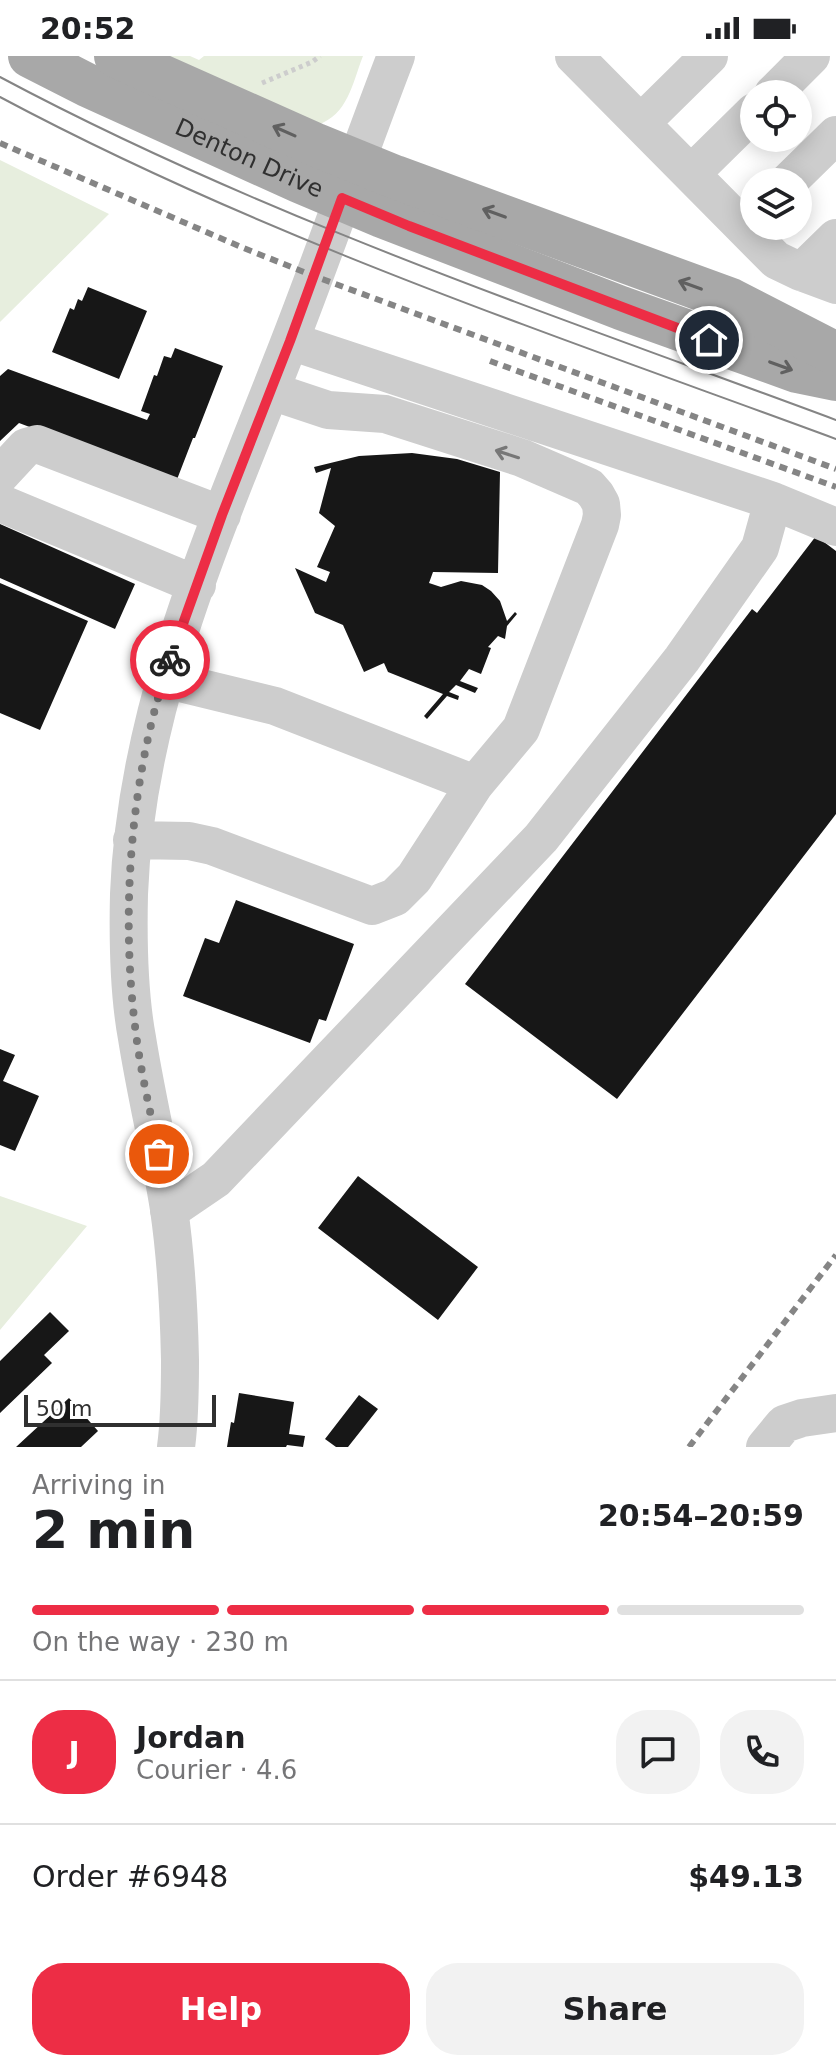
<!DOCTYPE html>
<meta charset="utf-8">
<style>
body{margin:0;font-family:"DejaVu Sans",sans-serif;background:#f2f2f2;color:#202124;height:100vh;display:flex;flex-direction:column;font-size:30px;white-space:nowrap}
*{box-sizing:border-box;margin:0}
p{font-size:26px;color:#757577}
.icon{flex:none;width:44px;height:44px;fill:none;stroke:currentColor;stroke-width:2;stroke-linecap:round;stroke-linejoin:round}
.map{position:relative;height:1391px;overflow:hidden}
.panel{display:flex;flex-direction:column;background:#fff;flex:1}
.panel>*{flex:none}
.tools{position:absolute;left:740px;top:24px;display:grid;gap:16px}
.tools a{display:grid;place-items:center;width:72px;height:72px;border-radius:50%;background:#fff;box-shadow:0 4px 20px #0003;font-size:40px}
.scale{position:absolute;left:24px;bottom:20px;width:192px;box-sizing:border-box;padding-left:8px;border:4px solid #303030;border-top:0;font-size:22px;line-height:28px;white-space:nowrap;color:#303030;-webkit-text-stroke:6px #fff;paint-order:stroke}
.pin{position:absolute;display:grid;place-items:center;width:68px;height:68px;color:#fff;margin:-34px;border:4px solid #fff;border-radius:50%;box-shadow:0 2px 8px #0007}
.courier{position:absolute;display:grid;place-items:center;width:80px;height:80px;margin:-40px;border:6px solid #ed2d45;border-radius:50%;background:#fff;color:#222;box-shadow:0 2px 10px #0007}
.summary em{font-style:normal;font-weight:700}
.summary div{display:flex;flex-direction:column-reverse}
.summary{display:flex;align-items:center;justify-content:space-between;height:136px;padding:0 32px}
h1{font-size:52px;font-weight:700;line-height:60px}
.bar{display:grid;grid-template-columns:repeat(4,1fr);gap:12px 8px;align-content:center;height:96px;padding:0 32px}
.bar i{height:10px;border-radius:6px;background:#e0e0e0}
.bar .active{background:#ed2d45}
.bar p{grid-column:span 4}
.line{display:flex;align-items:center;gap:20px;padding:0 32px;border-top:2px solid #e0e0e0}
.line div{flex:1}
.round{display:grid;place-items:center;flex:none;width:84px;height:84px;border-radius:32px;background:#f2f2f2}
.button{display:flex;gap:16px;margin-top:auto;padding:16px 32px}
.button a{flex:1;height:92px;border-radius:32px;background:#ed2d45;color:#fff;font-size:32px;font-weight:700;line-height:92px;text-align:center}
.button a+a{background:#f2f2f2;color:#202124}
.status{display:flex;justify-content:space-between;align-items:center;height:56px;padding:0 40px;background:#fff;direction:ltr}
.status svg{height:22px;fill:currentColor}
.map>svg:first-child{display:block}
.green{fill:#e7eede}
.building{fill:#171717}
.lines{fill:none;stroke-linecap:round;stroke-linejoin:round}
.path{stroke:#cdcdcd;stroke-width:5;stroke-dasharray:4 4;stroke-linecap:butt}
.minor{stroke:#cdcdcd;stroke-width:38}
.major{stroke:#a8a8a8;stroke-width:44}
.tram{stroke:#858585;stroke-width:2}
.rail{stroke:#858585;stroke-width:6;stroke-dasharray:8 6;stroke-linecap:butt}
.oneway{stroke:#606060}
.oneway2{stroke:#777}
.done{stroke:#787878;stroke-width:8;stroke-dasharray:0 14.4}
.route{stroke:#ed2d45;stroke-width:10}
.labels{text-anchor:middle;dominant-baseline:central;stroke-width:8;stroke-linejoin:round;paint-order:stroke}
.street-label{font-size:24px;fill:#303030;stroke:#fff}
</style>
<div class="status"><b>20:52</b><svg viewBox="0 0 49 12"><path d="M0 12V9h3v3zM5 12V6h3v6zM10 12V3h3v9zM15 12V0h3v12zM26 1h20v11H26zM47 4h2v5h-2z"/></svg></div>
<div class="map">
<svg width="836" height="1391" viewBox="0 0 836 1391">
<rect width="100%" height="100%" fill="#fff"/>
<path class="green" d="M151,0H190L199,4L204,0H363C352,28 348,59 317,69Z
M0,104L109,158L0,266Z
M0,1140L87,1170L0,1274Z"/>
<path class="building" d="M88,231L147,255L119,323L52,296L70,252L74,254L78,243L82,245Z
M175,292L223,310L195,382H193L176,426L19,367L0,385V320L8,313L147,364L150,358L141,355L154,319L157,320L164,300L171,302Z
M412,397L457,403L500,416L498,517L433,516L429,527L441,531L461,525L482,529L491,535L500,545L507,565L515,556L517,558L507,570L505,583L498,580L488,591L491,592L481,618L469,613L460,625L478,632L475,637L456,629L449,636L459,640L458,644L447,640L427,663L424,660L443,638L388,616L384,607L364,616L343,569L315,557L295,512L326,526L330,516L317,511L335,470L319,457L331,412L316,417L314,411L359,400Z
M0,468L135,528L115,573L0,522Z
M816,480L836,495V758L617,1043L465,928L752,553L757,557Z
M0,527L88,565L40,674L0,657Z
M236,844L354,888L326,965L319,963L310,987L183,940L205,882L219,887Z
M0,993L15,999L3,1025L39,1040L15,1095L0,1089Z
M358,1120L478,1211L438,1264L318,1172Z
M50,1256L69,1275L44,1299L52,1307L0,1357V1305Z
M239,1337L294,1346L289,1378L305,1380L303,1391L287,1389L286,1391H227L231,1366L234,1367Z
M359,1339L378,1353L348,1391H336L325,1383Z
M69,1342L98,1375L81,1391H16Z"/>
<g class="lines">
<path class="path" d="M262,27L312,6L320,0"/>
<path class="minor" d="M574,0L776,204L801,216L836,229
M773,38L811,0
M641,67L709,0
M691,118L754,56
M788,126L836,79
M801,216L836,182
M290,285L773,445L836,471
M271,335L328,354L385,358L522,402L589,431L596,439L601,448L602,459L600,469L521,673L475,728
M0,419L26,391L37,388L222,459
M0,447L197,529
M132,784L189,785L212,790L372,850L395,841L414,822L475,728L275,650L164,623
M169,1155L216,1123L541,782L682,603L760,492L773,445
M176,1391C180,1362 180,1333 180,1304C179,1255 176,1202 169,1153C160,1096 146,1039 137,982C129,939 128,881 129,838C136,650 215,477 282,305C322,204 357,101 396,0
M765,1391L784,1368L802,1362L836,1357"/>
<g class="major">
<path id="s1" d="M30,0L87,29L299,125L382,160L621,252L797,315L836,323"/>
<path d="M116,0L314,88L395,121L731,244L836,298"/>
</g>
<path class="tram" d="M0,21C266,163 554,259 836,364
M0,41C266,183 554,279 836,383"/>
<path class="rail" d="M0,87L241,191L314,220L836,413
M490,305L836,431
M689,1391L836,1199"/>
</g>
<defs><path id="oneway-shaft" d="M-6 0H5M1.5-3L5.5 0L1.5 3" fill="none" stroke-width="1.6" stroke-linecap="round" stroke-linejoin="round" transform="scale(2)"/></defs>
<g class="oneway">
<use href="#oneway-shaft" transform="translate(284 75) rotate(-156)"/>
<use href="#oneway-shaft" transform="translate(494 157) rotate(-160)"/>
<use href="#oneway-shaft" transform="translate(690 229) rotate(-160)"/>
<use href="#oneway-shaft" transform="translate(781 310) rotate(20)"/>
</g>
<use class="oneway2" href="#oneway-shaft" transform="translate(507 398) rotate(-162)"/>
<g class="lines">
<path class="done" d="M159,1098C151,1058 141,1018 136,978C120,858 130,718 170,604"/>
<path class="route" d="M170,604L222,459L290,285L342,142L409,170L709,284"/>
</g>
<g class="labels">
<g class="street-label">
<text stroke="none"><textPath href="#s1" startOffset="242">Denton Drive</textPath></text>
</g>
</g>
</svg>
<div class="tools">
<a><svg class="icon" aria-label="locate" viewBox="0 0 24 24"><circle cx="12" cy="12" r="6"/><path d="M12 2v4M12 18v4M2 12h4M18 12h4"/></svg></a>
<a><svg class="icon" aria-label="layers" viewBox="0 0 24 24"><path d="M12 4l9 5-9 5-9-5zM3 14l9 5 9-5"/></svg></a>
</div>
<div class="scale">50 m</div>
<div class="pin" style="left:159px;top:1098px;background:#ea580c"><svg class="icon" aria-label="bag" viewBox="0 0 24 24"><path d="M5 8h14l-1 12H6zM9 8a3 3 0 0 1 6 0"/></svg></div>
<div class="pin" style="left:709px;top:284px;background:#1f2937"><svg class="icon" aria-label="home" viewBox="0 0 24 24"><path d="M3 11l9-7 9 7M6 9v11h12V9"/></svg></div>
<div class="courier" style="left:170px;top:604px"><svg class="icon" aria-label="bike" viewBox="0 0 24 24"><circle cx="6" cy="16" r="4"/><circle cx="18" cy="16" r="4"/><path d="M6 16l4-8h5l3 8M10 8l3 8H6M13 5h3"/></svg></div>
</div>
<section class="panel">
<div class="summary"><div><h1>2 min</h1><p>Arriving in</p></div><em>20:54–20:59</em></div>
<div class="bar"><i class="active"></i><i class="active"></i><i class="active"></i><i></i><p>On the way · 230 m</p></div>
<div class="line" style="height:144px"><b class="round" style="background:#ed2d45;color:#fff">J</b><div><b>Jordan</b><p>Courier · 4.6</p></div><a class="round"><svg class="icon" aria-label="chat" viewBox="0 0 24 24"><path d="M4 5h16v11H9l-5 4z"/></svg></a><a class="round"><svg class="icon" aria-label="phone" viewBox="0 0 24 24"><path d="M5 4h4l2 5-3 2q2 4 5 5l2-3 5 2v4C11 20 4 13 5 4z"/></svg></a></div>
<div class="line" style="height:104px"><div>Order #6948</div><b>$49.13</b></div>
<div class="button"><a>Help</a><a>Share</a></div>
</section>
